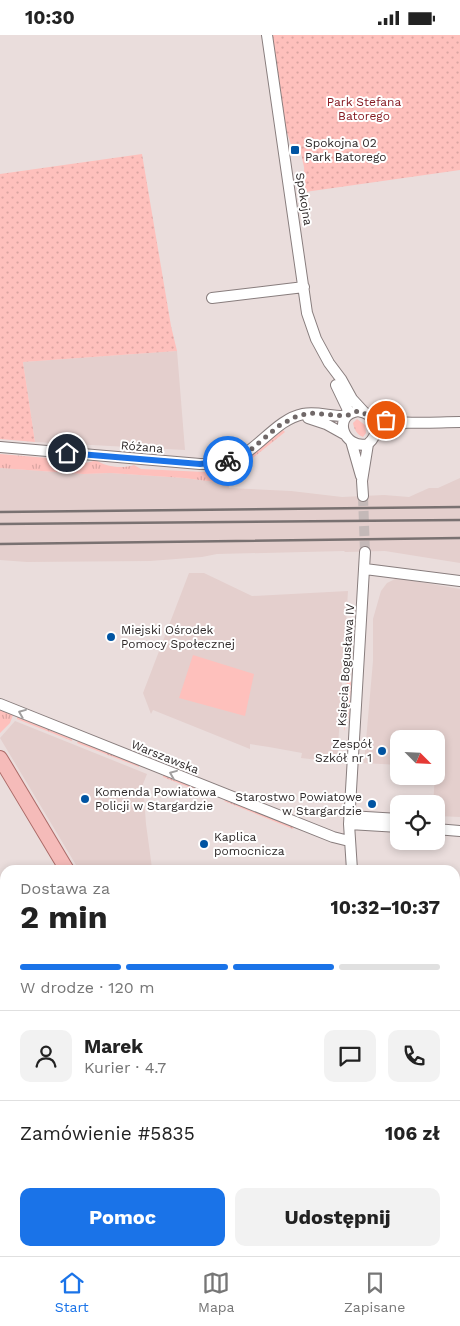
<!DOCTYPE html>
<html lang="pl">
<meta charset="utf-8">
<style>
body{margin:0;font-family:"Work Sans",sans-serif;background:#f2f2f2;color:#222;height:100vh;display:flex;flex-direction:column;font-size:19px;white-space:nowrap}
*{box-sizing:border-box;margin:0}
p{font-size:16px;color:#767676}
.icon{flex:none;width:28px;height:28px;fill:none;stroke:currentColor;stroke-width:2;stroke-linecap:round;stroke-linejoin:round}
.map{position:relative;flex:1;overflow:hidden}
.panel{position:absolute;left:0px;top:830px;width:460px;height:391px;display:flex;flex-direction:column;background:#fff;border-radius:15px 15px 0 0;box-shadow:0 2px 8px #0003}
.panel>*{flex:none}
.needle{width:32px;rotate:114deg}
.tools{position:absolute;left:390px;top:695px;display:grid;gap:10px}
.tools a{display:grid;place-items:center;width:55px;height:55px;border-radius:10px;background:#fff;box-shadow:0 2px 8px #0003;font-size:25px}
.pin{position:absolute;display:grid;place-items:center;width:42px;height:42px;color:#fff;margin:-21px;border:2px solid #fff;border-radius:50%;box-shadow:0 1px 5px #0007}
.courier{position:absolute;display:grid;place-items:center;width:50px;height:50px;margin:-25px;border:4px solid #1a73e8;border-radius:50%;background:#fff;color:#222;box-shadow:0 1px 6px #0007}
.headline em{font-style:normal;font-weight:700}
.headline div{display:flex;flex-direction:column-reverse}
.headline{display:flex;align-items:center;justify-content:space-between;height:85px;padding:0 20px}
h1{font-size:32px;font-weight:700;line-height:38px}
.bar{display:grid;grid-template-columns:repeat(4,1fr);gap:8px 5px;align-content:center;height:60px;padding:0 20px}
.bar i{height:6px;border-radius:4px;background:#e0e0e0}
.bar .selected{background:#1a73e8}
.bar p{grid-column:span 4}
.line{display:flex;align-items:center;gap:12px;padding:0 20px;border-top:1px solid #e0e0e0}
.line div{flex:1}
.round{display:grid;place-items:center;flex:none;width:52px;height:52px;border-radius:10px;background:#f2f2f2}
.primary-button{display:flex;gap:10px;margin-top:auto;padding:10px 20px}
.primary-button a{flex:1;height:58px;border-radius:10px;background:#1a73e8;color:#fff;font-size:20px;font-weight:700;line-height:58px;text-align:center}
.primary-button a+a{background:#f2f2f2;color:#222}
.status{display:flex;justify-content:space-between;align-items:center;height:35px;padding:0 25px;background:#fff;direction:ltr}
.status svg{height:14px;fill:currentColor}
.dock{display:flex;justify-content:space-around;align-items:center;height:70px;border-top:1px solid #e0e0e0;background:#fff;font-size:14px;color:#767676}
.dock a{display:grid;justify-items:center;gap:2px}
.dock .selected{color:#1a73e8}
.map>svg:first-child{display:block}
.built{fill:#e4cfcd}
.grass{fill:url(#grass-tufts)}
.park{fill:url(#park-dots)}
.pitch{fill:#fec0bc}
.lines{fill:none;stroke-linecap:round;stroke-linejoin:round}
.minor-tunnel{stroke:#c4b9b8;stroke-width:10;stroke-dasharray:10 5;stroke-linecap:butt}
.minor-casing{stroke:#887d7d;stroke-width:12}
.major-casing{stroke:#ab6b68;stroke-width:16}
.minor{stroke:#fff;stroke-width:10}
.major{stroke:#f5bbb9;stroke-width:14}
.rail{stroke:#797171;stroke-width:2.5}
.oneway{stroke:#a19f9f}
.done{stroke:#706868;stroke-width:5;stroke-dasharray:0 9}
.route{stroke:#1a73e8;stroke-width:6}
.poi-dot{fill:#0054a2;stroke:#fff;stroke-width:2}
.labels{text-anchor:middle;dominant-baseline:central;stroke-width:4;stroke-linejoin:round;paint-order:stroke}
.park-label{font-size:12px;fill:#861b23;stroke:#fff}
.poi-label{font-size:12px;fill:#2e2929;stroke:#fff;text-anchor:start}
.street-label{font-size:12px;fill:#2e2929;stroke:#fff}
</style>
<div class="status"><b>10:30</b><svg viewBox="0 0 49 12"><path d="M0 12V9h3v3zM5 12V6h3v6zM10 12V3h3v9zM15 12V0h3v12zM26 1h20v11H26zM47 4h2v5h-2z"/></svg></div>
<div class="map">
<svg width="460" height="1221" viewBox="0 0 460 1221">
<defs>
<pattern id="grass-tufts" width="24" height="20" patternUnits="userSpaceOnUse" patternTransform="scale(1.25)"><rect width="24" height="20" fill="#fec0bc"/><path d="M3 7l-1-3M5 7V3M7 7l1-3M15 17l-1-3M17 17v-4M19 17l1-3" fill="none" stroke="#daa5a2"/></pattern>
<pattern id="park-dots" width="8" height="8" patternUnits="userSpaceOnUse" patternTransform="scale(1.25)"><rect width="8" height="8" fill="#fec0bc"/><path d="M2 2h.1M6 6h.1" fill="none" stroke="#daa5a2" stroke-width="1.8" stroke-linecap="round"/></pattern>
</defs>
<rect width="100%" height="100%" fill="#eadddc"/>
<path class="built" d="M177,316L185,415L35,407L23,327Z
M0,433L83,439L110,438L184,443L229,449V453L291,456L342,462L384,460L409,462L429,453H438L460,443V528L385,516L345,517L344,516L217,519L202,522L150,526L27,527L0,525Z
M189,538H204L252,561L348,556L337,727L301,723L302,718L269,712L250,709V714L153,675L151,679L143,658Z
M397,543L460,554V782L436,781V769H433L435,741H436V704H399V730L364,728L373,626V584L381,556L387,548Z
M15,686L147,739L143,749L146,789L152,833L146,835H79L0,703Z
M399,1216H427L428,1221H368Z"/>
<path class="grass" d="M357,384L365,390L366,398L363,402C357,400 354,394 353,388Z
M283,395L285,397L234,438L232,447H230L229,449L220,448L223,436L228,432L249,421Z
M0,419L60,424C71,428 85,430 96,425C105,432 123,434 134,430L141,434L205,437L210,433L215,434L217,439L215,447L184,443L110,438L83,439L0,433Z
M347,642L351,647L349,681L344,696Z
M0,675L13,680L10,688L0,698Z
M17,682L72,704V706L17,684Z
M78,706L139,730V732L77,708Z
M163,740L217,761V762L216,763L163,742Z
M225,765L294,792L293,794L224,766Z"/>
<path class="park" d="M271,0H460V135L305,157L304,132L300,114L292,113L285,91Z
M142,119L171,291L177,316L23,327L35,407L0,404V139Z
M455,993L460,994V1106H455Z
M95,1216H248L249,1221H99Z"/>
<path class="pitch" d="M193,620L254,639L245,681L179,663Z"/>
<g class="lines">
<path class="minor-tunnel" d="M363,461L365,517"/>
<g class="minor-casing">
<path id="minor" d="M267,0L307,278L316,304L329,328L341,344L352,364L364,377
M212,263L304,252
M336,350L347,373L348,380
M358,376C377,379 382,396 368,409C344,415 331,380 358,376Z
M371,381C398,391 432,387 460,387
M308,383L326,389L344,399
M376,400L380,396L405,388
M351,406L361,441
M0,412L200,429C207,429 216,429 223,428C255,422 273,385 303,379C317,376 332,382 346,381
M363,461L362,446L368,409
M365,534L460,546
M0,669L333,802L349,806
M349,781L399,784
M349,789L399,792
M436,794L460,796
M352,835L349,789L365,517
M0,969L5,985
M455,1025L460,1026
M0,1027L5,1026
M455,1112L460,1111
M455,1192H460
M264,1216L267,1221
M280,1216V1221
M437,1216L438,1221
M254,1221L257,1216"/>
</g>
<g class="major-casing">
<path id="major" d="M0,723L67,835
M455,970H460
M54,1221L60,1216"/>
</g>
<use href="#minor" class="minor"/>
<use href="#major" class="major"/>
<path class="rail" d="M0,477L460,472
M0,489L460,485
M0,509L460,503"/>
</g>
<defs><path id="oneway-chevron" d="M-2-3.5L2.5 0L-2 3.5" fill="none" stroke-width="1.6" stroke-linecap="round" stroke-linejoin="round" transform="scale(1.25)"/></defs>
<g class="oneway">
<use href="#oneway-chevron" transform="translate(22 678) rotate(-158)"/>
<use href="#oneway-chevron" transform="translate(173 739) rotate(-158)"/>
</g>
<g class="lines">
<path class="done" d="M228,426L248,417L280,390L297,381L310,378L346,381L358,376L378,384L386,385"/>
<path class="route" d="M67,418L200,429L228,426"/>
</g>
<g class="poi-dot">
<rect x="290" y="110" width="10" height="10" rx="2.5"/>
<circle cx="111" cy="602" r="5"/>
<circle cx="382" cy="716" r="5"/>
<circle cx="85" cy="764" r="5"/>
<circle cx="372" cy="769" r="5"/>
<circle cx="204" cy="809" r="5"/>
</g>
<g class="labels">
<g class="park-label">
<text x="364" y="67">Park Stefana<tspan x="364" dy="14">Batorego</tspan></text>
</g>
<g class="poi-label">
<text x="305" y="108">Spokojna 02<tspan x="305" dy="14">Park Batorego</tspan></text>
<text x="121" y="595">Miejski Ośrodek<tspan x="121" dy="14">Pomocy Społecznej</tspan></text>
<text x="372" y="709" text-anchor="end">Zespół<tspan x="372" dy="14">Szkół nr 1</tspan></text>
<text x="95" y="757">Komenda Powiatowa<tspan x="95" dy="14">Policji w Stargardzie</tspan></text>
<text x="362" y="762" text-anchor="end">Starostwo Powiatowe<tspan x="362" dy="14">w Stargardzie</tspan></text>
<text x="214" y="802">Kaplica<tspan x="214" dy="14">pomocnicza</tspan></text>
</g>
<g class="street-label">
<text transform="translate(304 164) rotate(81)">Spokojna</text>
<text transform="translate(142 412) rotate(5)">Różana</text>
<text transform="translate(346 630) rotate(-86)">Księcia Bogusława IV</text>
<text transform="translate(165 722) rotate(22)">Warszawska</text>
</g>
</g>
</svg>
<div class="tools">
<a><svg class="needle" viewBox="-14 -14 28 28"><path d="M0-13l5 13h-10z" fill="#e53935"/><path d="M0 13l5-13h-10z" fill="#767676"/></svg></a>
<a><svg class="icon" aria-label="locate" viewBox="0 0 24 24"><circle cx="12" cy="12" r="6"/><path d="M12 2v4M12 18v4M2 12h4M18 12h4"/></svg></a>
</div>
<div class="pin" style="left:386px;top:385px;background:#ea580c"><svg class="icon" aria-label="bag" viewBox="0 0 24 24"><path d="M5 8h14l-1 12H6zM9 8a3 3 0 0 1 6 0"/></svg></div>
<div class="pin" style="left:67px;top:418px;background:#1f2937"><svg class="icon" aria-label="home" viewBox="0 0 24 24"><path d="M3 11l9-7 9 7M6 9v11h12V9"/></svg></div>
<div class="courier" style="left:228px;top:426px"><svg class="icon" aria-label="bike" viewBox="0 0 24 24"><circle cx="6" cy="16" r="4"/><circle cx="18" cy="16" r="4"/><path d="M6 16l4-8h5l3 8M10 8l3 8H6M13 5h3"/></svg></div>
<section class="panel">
<div class="headline"><div><h1>2 min</h1><p>Dostawa za</p></div><em>10:32–10:37</em></div>
<div class="bar"><i class="selected"></i><i class="selected"></i><i class="selected"></i><i></i><p>W drodze · 120 m</p></div>
<div class="line" style="height:90px"><a class="round"><svg class="icon" aria-label="person" viewBox="0 0 24 24"><circle cx="12" cy="8" r="4"/><path d="M4 21q1-7 8-7t8 7"/></svg></a><div><b>Marek</b><p>Kurier · 4.7</p></div><a class="round"><svg class="icon" aria-label="chat" viewBox="0 0 24 24"><path d="M4 5h16v11H9l-5 4z"/></svg></a><a class="round"><svg class="icon" aria-label="phone" viewBox="0 0 24 24"><path d="M5 4h4l2 5-3 2q2 4 5 5l2-3 5 2v4C11 20 4 13 5 4z"/></svg></a></div>
<div class="line" style="height:65px"><div>Zamówienie #5835</div><b>106 zł</b></div>
<div class="primary-button"><a>Pomoc</a><a>Udostępnij</a></div>
</section>
</div>
<nav class="dock">
<a class="selected"><svg class="icon" aria-label="home" viewBox="0 0 24 24"><path d="M3 11l9-7 9 7M6 9v11h12V9"/></svg>Start</a>
<a><svg class="icon" aria-label="map" viewBox="0 0 24 24"><path d="M3 6l6-2 6 2 6-2v14l-6 2-6-2-6 2zM9 4v14M15 6v14"/></svg>Mapa</a>
<a><svg class="icon" aria-label="saved" viewBox="0 0 24 24"><path d="M7 4h10v16l-5-4-5 4z"/></svg>Zapisane</a>
</nav>
